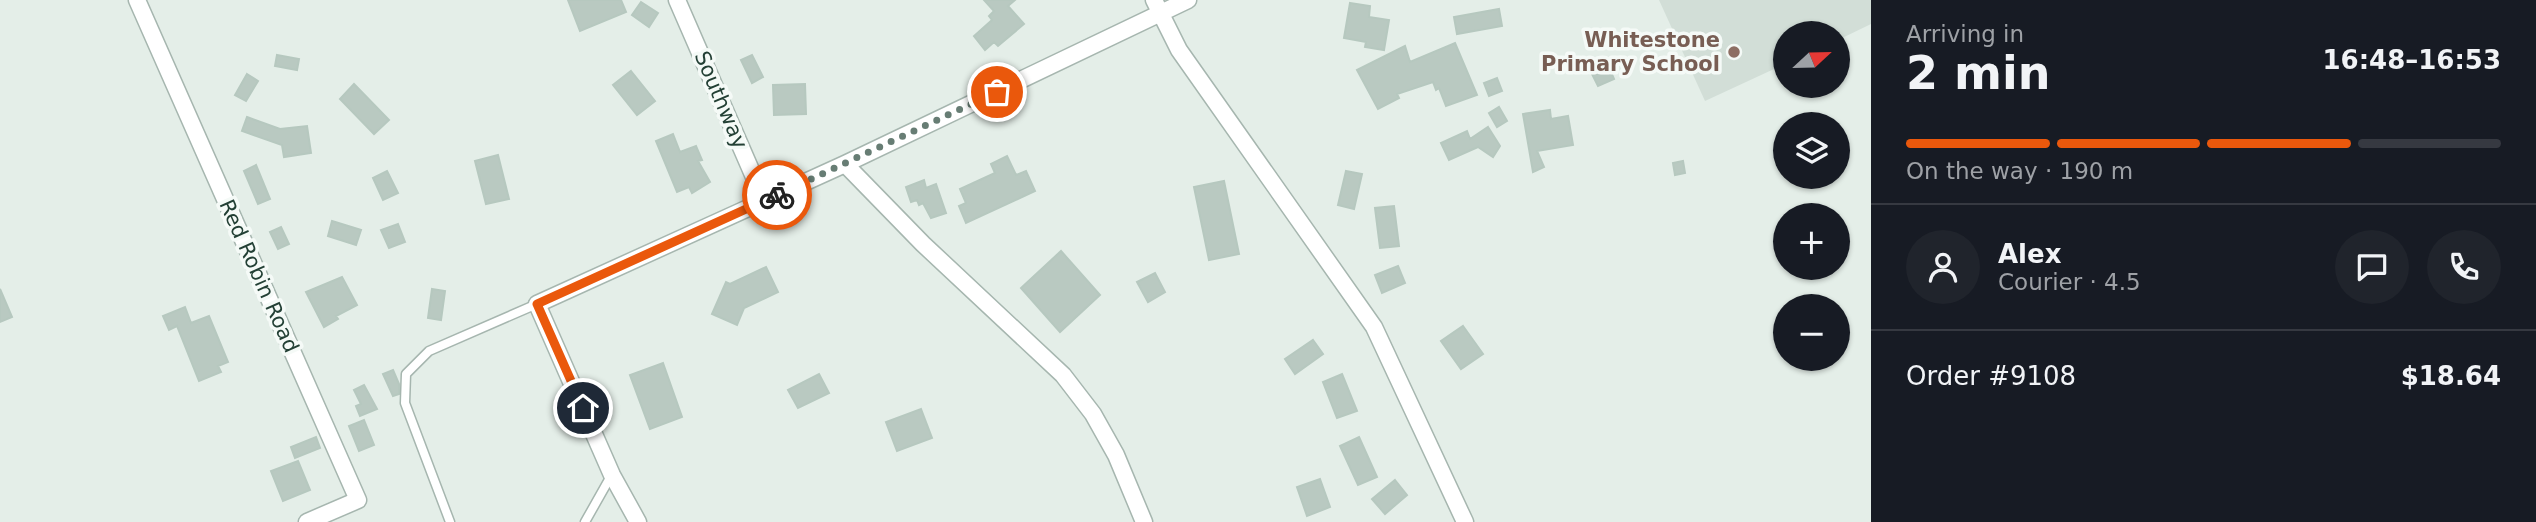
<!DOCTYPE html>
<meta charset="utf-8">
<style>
body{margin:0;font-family:"DejaVu Sans",sans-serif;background:#20242c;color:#f1f3f6;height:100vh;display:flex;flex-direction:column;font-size:26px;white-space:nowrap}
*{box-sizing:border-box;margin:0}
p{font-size:23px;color:#9ea1a6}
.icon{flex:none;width:38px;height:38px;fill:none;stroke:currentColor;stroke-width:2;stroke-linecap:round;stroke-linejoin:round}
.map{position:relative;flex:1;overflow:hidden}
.details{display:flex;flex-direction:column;background:#171b24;width:665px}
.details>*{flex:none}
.needle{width:46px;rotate:68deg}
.tools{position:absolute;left:1773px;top:21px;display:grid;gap:14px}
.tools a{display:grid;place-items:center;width:77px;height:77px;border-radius:50%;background:#171b24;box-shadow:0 2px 5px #0004;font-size:35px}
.pin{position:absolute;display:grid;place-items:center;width:60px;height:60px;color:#fff;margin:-30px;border:4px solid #fff;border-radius:50%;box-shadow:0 2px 7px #0007}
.courier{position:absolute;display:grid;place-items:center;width:70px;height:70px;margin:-35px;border:5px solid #ea580c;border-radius:50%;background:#fff;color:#222;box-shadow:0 2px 9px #0007}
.head em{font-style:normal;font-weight:700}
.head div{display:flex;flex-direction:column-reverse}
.head{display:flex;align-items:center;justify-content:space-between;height:119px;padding:0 35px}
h1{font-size:46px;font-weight:700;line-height:52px}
.bar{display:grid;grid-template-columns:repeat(4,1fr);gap:10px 7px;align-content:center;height:84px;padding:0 35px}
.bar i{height:9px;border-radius:5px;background:#363941}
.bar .active{background:#ea580c}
.bar p{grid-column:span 4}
.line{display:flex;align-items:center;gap:18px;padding:0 35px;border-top:2px solid #363941}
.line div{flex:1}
.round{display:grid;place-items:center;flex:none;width:74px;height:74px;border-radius:37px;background:#20242c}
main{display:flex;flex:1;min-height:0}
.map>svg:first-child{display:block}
.built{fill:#d2ded7}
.building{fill:#b9c9c1;stroke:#b6c8bf;stroke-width:2}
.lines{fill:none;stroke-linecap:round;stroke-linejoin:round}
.lane-casing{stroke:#a6b6af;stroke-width:11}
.street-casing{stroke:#a6b6af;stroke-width:19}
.lane{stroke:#fff;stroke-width:8}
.street{stroke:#fff;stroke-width:16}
.done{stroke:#677d74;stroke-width:7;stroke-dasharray:0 12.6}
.route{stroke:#ea580c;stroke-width:9}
.education-dot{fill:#8d6e63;stroke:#f5faf7;stroke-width:2.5}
.labels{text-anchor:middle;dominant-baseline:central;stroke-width:7;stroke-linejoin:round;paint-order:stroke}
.education-label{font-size:21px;font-weight:bold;fill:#785e54;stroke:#f5faf7;text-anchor:end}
.street-label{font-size:21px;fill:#234035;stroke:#f5faf7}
</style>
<main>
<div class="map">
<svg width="1871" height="522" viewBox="0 0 1871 522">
<rect width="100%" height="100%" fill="#e4eee8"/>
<path class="built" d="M1659,0H1871V24L1838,40V33H1785V64L1705,101Z"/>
<path class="building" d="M568,0H621L626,12L580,31Z
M984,0H1015L1008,6L1024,24L998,46L994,42L985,50L974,36L992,20L989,16L994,11Z
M641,2L658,13L649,27L632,15Z
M1350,3L1370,6L1369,17L1389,20L1384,50L1365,47L1366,42L1344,38Z
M1499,9L1502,26L1457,34L1454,17Z
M1455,43L1477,95L1446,106L1439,88L1436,90L1433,82L1397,94L1399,98L1378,109L1357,70L1405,46L1410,62Z
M277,55L299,59L297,70L275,66Z
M752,55L763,77L752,83L741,60Z
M1608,65L1614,79L1598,86L1591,72Z
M631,71L655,101L637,115L613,85Z
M247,74L258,81L246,101L235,95Z
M1497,78L1502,91L1489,96L1484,83Z
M354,84L389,120L374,134L340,99Z
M805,84L806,114L774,115L773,85Z
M1499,107L1507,121L1497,127L1489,113Z
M1550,110L1551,119L1568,116L1573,145L1537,151L1544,167L1533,172L1523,114Z
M247,117L280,129L307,126L311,153L284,157L282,145L242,131Z
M1488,127L1500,146L1493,157L1478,147L1449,160L1441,143L1467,131L1470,139Z
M673,134L680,152L696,146L702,160L698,161L710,182L692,193L689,187L677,192L656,141Z
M498,155L509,199L486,204L475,161Z
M1007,156L1016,175L1026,171L1035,191L966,223L959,206L966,203L960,189L995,173L991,164Z
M1683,161L1685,173L1675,175L1673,163Z
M256,165L270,199L258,204L244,171Z
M387,171L398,193L383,200L373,178Z
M1346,171L1362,174L1354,209L1338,205Z
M924,180L926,188L936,184L946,213L931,218L923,203L919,205L917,200L911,202L906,187Z
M1224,181L1239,254L1209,260L1194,187Z
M1394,206L1399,246L1380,248L1375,208Z
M332,221L361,230L356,245L328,236Z
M398,224L405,242L389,248L381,230Z
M281,227L289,244L278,249L270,232Z
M1061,251L1100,295L1060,332L1021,288Z
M1398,266L1405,283L1382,293L1375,275Z
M766,267L778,292L744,308L737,325L712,314L726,282L730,284Z
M1155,273L1165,292L1148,302L1137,282Z
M342,277L357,305L336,316L338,319L324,327L306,292Z
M0,289L12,317L0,322Z
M432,289L445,291L441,320L428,318Z
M185,307L191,323L209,316L228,362L218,366L221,372L199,381L177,326L169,330L163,316Z
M1463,326L1483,354L1461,369L1441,341Z
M1313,340L1323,354L1295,374L1285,359Z
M663,363L682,417L650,429L630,375Z
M393,370L399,384V394L393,396L383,374Z
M819,374L829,393L798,408L788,390Z
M1342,374L1357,411L1337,418L1323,382Z
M364,385L377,409L360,416L356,406L361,404L354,390Z
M921,409L932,438L897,451L886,422Z
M364,420L374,445L359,451L349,426Z
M316,437L320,448L295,458L291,447Z
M1359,437L1377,477L1358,485L1340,446Z
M298,461L310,490L283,501L271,471Z
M1320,479L1330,507L1307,516L1297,487Z
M1395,480L1407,495L1385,514L1372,499Z"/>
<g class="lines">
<g class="lane-casing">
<path id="lane" d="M450,522L405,403L406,374L429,351L537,304
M585,522L611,476"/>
</g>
<g class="street-casing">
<path id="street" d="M137,0L358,500L307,522
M677,0L764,200
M1154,0L1179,50L1374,327L1465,522
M845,164L923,244L1063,375L1093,414L1116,455L1144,522
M638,522L612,475L537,304L845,164L1188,0"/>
</g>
<use href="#lane" class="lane"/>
<use href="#street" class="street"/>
</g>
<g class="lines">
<path class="done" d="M777,195L997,92"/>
<path class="route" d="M583,408L537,304L777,195"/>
</g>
<circle class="education-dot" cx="1734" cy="52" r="7"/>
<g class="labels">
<g class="education-label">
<text x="1720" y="40">Whitestone<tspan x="1720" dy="24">Primary School</tspan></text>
</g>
<g class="street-label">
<text transform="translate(721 100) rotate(67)">Southway</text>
<text transform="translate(259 276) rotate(66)">Red Robin Road</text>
</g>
</g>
</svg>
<div class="tools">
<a><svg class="needle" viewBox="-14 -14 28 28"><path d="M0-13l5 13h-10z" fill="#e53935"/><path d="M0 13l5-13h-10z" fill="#9ea1a6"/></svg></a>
<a><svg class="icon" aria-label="layers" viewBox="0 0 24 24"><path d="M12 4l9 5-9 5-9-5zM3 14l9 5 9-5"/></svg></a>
<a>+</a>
<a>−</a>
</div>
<div class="pin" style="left:997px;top:92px;background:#ea580c"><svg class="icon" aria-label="bag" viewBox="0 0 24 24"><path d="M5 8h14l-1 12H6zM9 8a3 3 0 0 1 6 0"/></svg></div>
<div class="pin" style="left:583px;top:408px;background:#1f2937"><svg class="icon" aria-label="home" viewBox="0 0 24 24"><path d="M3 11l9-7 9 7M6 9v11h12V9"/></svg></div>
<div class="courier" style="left:777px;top:195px"><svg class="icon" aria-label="bike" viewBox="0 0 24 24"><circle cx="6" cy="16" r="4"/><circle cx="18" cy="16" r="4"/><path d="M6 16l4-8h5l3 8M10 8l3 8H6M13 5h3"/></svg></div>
</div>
<section class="details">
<div class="head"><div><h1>2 min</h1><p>Arriving in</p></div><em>16:48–16:53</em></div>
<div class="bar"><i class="active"></i><i class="active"></i><i class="active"></i><i></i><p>On the way · 190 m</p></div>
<div class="line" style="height:126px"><a class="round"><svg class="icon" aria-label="person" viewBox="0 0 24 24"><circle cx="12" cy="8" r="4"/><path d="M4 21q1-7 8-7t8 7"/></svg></a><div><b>Alex</b><p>Courier · 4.5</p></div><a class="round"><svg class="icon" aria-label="chat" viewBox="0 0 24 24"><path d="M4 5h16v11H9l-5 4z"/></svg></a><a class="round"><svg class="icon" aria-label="phone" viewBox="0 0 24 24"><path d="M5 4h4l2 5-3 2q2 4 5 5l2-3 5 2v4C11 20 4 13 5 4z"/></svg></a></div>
<div class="line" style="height:91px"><div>Order #9108</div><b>$18.64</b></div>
</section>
</main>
